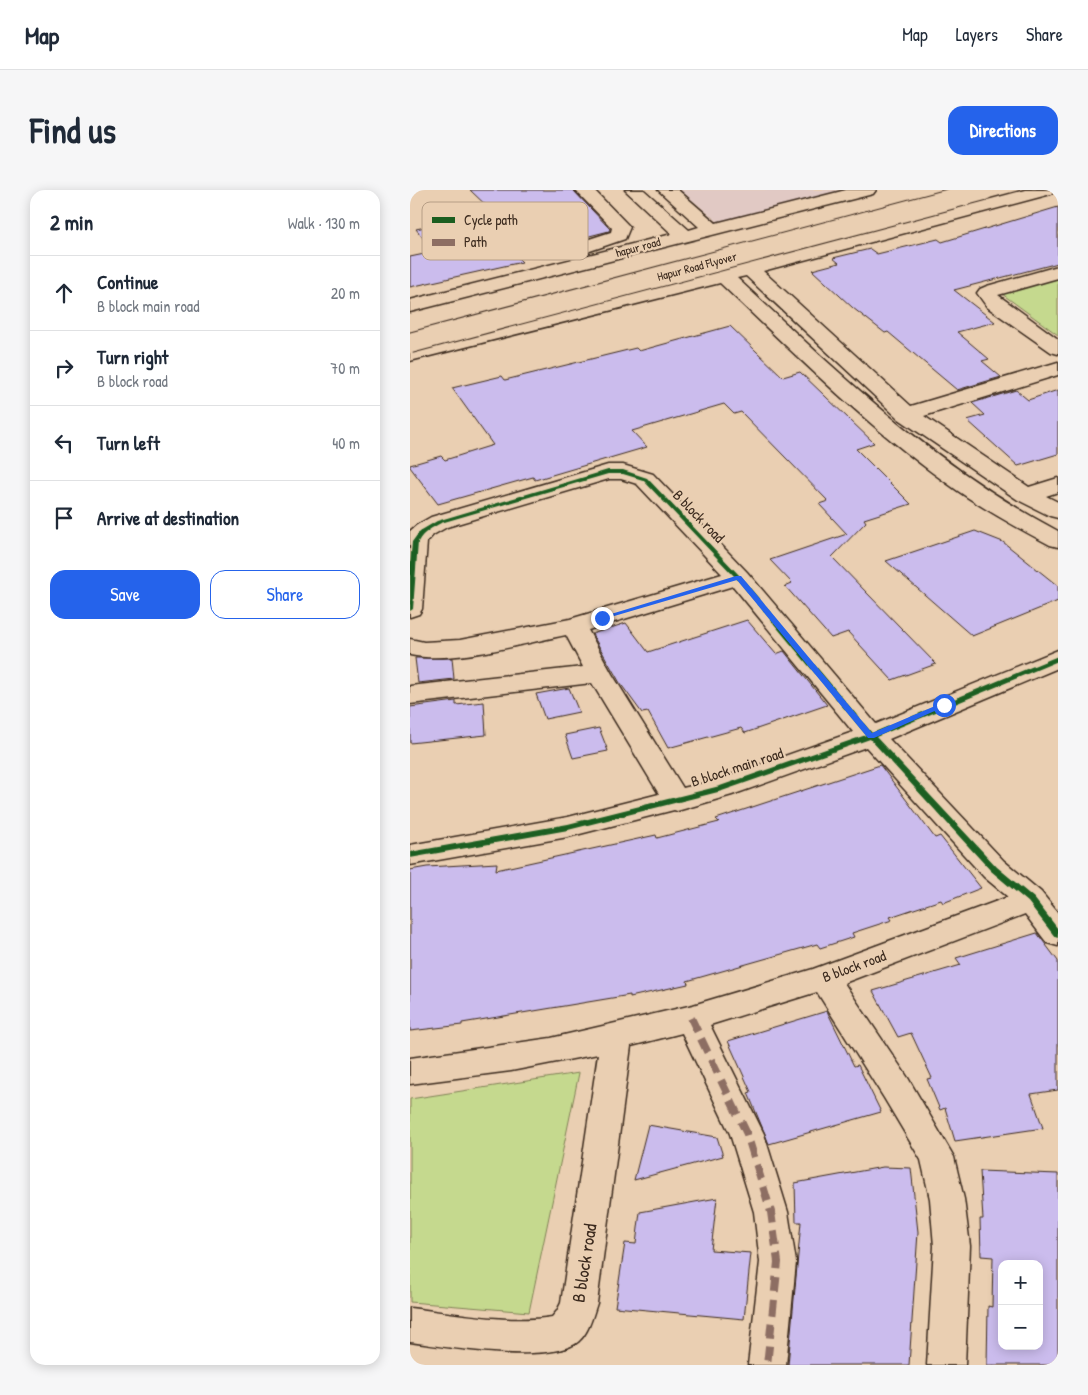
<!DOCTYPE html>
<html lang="en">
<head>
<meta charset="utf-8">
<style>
  :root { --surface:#fff; --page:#f6f6f7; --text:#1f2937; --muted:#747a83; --line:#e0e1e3; --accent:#2563eb }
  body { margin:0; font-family:"Patrick Hand",sans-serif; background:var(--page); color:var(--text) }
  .controls { position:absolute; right:15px; bottom:15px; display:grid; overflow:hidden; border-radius:10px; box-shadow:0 2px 12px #0003 }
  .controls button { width:45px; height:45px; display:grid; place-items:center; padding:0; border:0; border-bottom:1px solid var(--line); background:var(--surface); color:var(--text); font:25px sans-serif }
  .stop { position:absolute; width:15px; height:15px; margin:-11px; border:4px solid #2563eb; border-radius:50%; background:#fff }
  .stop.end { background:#2563eb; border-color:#fff; box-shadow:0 1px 5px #0008 }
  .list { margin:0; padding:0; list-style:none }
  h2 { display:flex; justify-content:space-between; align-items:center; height:65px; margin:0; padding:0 20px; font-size:21px }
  h2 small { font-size:16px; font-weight:400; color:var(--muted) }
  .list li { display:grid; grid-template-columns:32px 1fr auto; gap:15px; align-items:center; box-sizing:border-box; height:75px; padding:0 20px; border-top:1px solid var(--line) }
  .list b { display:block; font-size:19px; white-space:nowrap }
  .list p { margin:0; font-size:16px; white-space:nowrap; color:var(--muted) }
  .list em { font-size:16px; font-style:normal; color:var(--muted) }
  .actions { display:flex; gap:10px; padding:15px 20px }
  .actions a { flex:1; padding:11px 0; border:1px solid var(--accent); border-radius:15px; text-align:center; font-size:18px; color:var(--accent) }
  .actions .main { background:var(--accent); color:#fff }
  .icon { flex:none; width:28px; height:28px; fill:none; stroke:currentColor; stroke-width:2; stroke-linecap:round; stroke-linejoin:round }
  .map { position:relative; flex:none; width:648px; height:1175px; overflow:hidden; border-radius:15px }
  header { display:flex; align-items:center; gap:30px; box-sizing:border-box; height:70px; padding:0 25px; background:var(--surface); border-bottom:1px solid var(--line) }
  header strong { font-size:24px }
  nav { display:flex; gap:28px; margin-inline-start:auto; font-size:18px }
  .intro { display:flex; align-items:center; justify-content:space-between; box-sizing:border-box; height:120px; padding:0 30px }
  h1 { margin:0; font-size:35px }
  .button { padding:12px 22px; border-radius:15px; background:var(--accent); color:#fff; font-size:18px; font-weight:700 }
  main { display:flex; gap:30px; padding:0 30px }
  aside { flex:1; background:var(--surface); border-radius:15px; box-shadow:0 2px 12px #0003 }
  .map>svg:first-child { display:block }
  .built { fill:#e1c9c4 }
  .green { fill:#c5d98e; stroke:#808256 }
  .building { fill:#cbbced; stroke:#3b2a1e; fill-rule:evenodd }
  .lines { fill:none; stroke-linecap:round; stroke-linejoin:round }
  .minor-casing { stroke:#3b2a1e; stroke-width:3 }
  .minor { fill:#eacfb2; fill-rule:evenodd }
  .major-bridge-casing { stroke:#3b2a1e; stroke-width:22; stroke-linecap:butt }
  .major-bridge { stroke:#eacfb2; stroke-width:20 }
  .quiet { stroke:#8d6e63; stroke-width:8; stroke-dasharray:15 8; stroke-linecap:butt }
  .cycleway-casing { stroke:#eacfb2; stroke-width:3 }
  .cycleway { fill:#1b5e20; fill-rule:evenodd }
  .route { fill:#2563eb }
  .labels { text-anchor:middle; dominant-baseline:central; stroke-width:4.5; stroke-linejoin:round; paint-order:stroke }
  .far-street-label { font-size:12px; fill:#3b2a1e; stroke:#eacfb2 }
  .street-label { font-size:15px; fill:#3b2a1e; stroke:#eacfb2 }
  .near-street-label { font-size:18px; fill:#3b2a1e; stroke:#eacfb2 }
  .key { fill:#eacfb2; stroke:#b69e86; stroke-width:1 }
  .key-label { font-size:14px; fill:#3b2a1e }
</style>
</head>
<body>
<header>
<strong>Map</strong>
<nav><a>Map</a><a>Layers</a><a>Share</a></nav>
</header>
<div class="intro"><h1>Find us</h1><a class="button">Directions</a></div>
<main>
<aside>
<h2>2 min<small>Walk · 130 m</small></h2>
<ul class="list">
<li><svg class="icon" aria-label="ahead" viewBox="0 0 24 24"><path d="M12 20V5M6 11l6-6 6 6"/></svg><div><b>Continue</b><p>B block main road</p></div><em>20 m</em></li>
<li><svg class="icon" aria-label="right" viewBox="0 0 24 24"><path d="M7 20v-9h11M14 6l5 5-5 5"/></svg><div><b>Turn right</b><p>B block road</p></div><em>70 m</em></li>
<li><svg class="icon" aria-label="left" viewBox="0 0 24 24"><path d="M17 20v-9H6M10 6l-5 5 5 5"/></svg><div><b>Turn left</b></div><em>40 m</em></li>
<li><svg class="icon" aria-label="arrive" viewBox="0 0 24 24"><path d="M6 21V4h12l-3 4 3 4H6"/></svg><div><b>Arrive at destination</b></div></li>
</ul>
<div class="actions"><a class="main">Save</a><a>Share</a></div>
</aside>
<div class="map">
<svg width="648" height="1175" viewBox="0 0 648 1175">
  <rect width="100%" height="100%" fill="#eacfb2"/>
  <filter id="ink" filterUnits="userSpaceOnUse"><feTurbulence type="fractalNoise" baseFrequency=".02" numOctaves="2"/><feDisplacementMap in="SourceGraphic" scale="10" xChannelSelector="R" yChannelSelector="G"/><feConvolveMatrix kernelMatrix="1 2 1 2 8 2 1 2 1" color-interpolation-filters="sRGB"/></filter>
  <g filter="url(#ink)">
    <!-- built -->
    <polygon class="built" points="270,0 444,0 308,32"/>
    <!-- green -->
    <g class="green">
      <polygon points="648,84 648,145 588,101"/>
      <polygon points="169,883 119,1122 0,1112 0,909"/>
    </g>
    <!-- building -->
    <g class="building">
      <polygon points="60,0 163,0 200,39 199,41 105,65 112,72 0,97 0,67 24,62 6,39 83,22"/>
      <polygon points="648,17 648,73 544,100 585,132 547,142 579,169 572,171 591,187 547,200 478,142 475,143 443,118 402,80 429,73 423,68 460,59 467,64 528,49 532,52"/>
      <polygon points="320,136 373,187 390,182 464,253 446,259 501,314 454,329 456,332 422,367 526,474 482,490 438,442 421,448 375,396 382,393 360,370 437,344 409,314 418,311 331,222 324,224 314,214 222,241 237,257 125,290 123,287 28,314 0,277 0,275 31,266 35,270 83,255 42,198 92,186 95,190 226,158 229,161"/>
      <polygon points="606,200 618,210 648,200 648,264 608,276 557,230 575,225 562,213"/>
      <polygon points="565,341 593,352 648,396 648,411 562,446 476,371"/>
      <polygon points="337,430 366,464 374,461 417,515 335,543 331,538 258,558 238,522 232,523 210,493 182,444 216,433 238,462"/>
      <polygon points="5,468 42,468 44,489 8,493"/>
      <polygon points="159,498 169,522 135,529 126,504"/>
      <polygon points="46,511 46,515 74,512 76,545 0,553 0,517"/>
      <polygon points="189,538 198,561 163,568 155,545"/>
      <polygon points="470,575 525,648 530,646 571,698 533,713 531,710 480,727 482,730 442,743 444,747 410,758 407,754 277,791 278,794 220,807 220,805 52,833 52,835 0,841 0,680 17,677 87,673 86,680 246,645 247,648 309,632 306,629"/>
      <polygon points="627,743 648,771 648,900 621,904 633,938 545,951 535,918 530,920 517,889 522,888 501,843 488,847 463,801 551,775 546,768"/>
      <polygon points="417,821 444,876 448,875 471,922 359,954 338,903 341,902 318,851"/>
      <polygon points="238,935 307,947 313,966 224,990"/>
      <polygon points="473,977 501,978 508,1042 499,1175 378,1175 391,1032 386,1032 385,993"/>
      <path d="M570 981 648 984V1175H577L578 1116 582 1117 583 1067 571 1066 570 1029H573ZM592 1074H629V1156H592Z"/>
      <polygon points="307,1008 301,1060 341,1063 334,1129 205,1117 215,1053 226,1054 230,1022"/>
    </g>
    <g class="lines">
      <!-- minor casing -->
      <g class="minor-casing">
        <g id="minor">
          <polygon points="165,0 184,0 220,37 215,49 177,62 170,60 168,56 170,52 201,42 202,38"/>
          <polygon points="215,0 234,0 279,40 289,37 248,0 268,0 306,33 436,0 466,0 463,4 0,122 0,110 262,44"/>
          <path d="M615 0H644L641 4 353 81 501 216 648 172V185L514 226 619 297 648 288V302L636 306 648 312V328L640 326 608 310 489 229 336 86 327 88C430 184 523 275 648 341V357L640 355C608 338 577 321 548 301 461 241 386 165 310 93L0 171V159L250 97Z"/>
          <polygon points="648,76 648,88 588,105 648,149 648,164 641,162 577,117 567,103 570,99 577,96"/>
          <path d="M198 275H213L243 284 337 382 466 534 648 460V478L479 549 594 671 631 702 648 723V756L637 753 615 724 434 793 498 888 544 967 554 1009 560 1056 555 1175H517L524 1056 520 1009 511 970 474 908 407 802 300 835 354 944 378 1022 386 1072 376 1175H338L350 1072 344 1022 320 944 272 843 221 856 187 1113C183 1125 179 1142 169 1151 141 1175 37 1157 0 1152V1118C42 1123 101 1134 142 1127L147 1121 151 1113 188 864 101 881 0 894V868L141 848 283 815 403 779 598 707 574 687 456 557 322 605 267 621 264 620 158 647 0 675V655L158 627 249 604 182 493 0 514V496L173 477 156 445C111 454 43 474 0 465V449L14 452 50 450 160 429 312 384 227 294 211 289H199L37 337 23 345 17 352 12 419 9 424 0 427V341L7 335 21 327ZM323 396 443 542 306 590 273 598 202 484 178 440Z"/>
        </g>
      </g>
      <!-- minor -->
      <use href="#minor" class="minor"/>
      <!-- major-bridge casing -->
      <g class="major-bridge-casing">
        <polyline id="major-bridge" points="0,153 574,0"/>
      </g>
      <!-- major-bridge -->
      <use href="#major-bridge" class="major-bridge"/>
      <!-- quiet -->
      <polyline class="quiet" points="281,828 337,944 361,1022 368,1072 357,1175"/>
      <!-- cycleway casing -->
      <g class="cycleway-casing">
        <path id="cycleway" d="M198 280H213L237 288 330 386 462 543 648 466V471L466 547 587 677 624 708 648 739V748L645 747 618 712 581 681 460 549 312 601 158 640 0 668V662L158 634 310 596 456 545 326 388 233 290 213 284H198L31 333C22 338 13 342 8 352L3 419 0 421V375L2 352 10 341 27 331Z"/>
      </g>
      <!-- cycleway -->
      <use href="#cycleway" class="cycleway"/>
    </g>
  </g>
  <!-- route -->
  <polygon class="route" points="326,386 331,386 462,543 532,513 538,515 464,548 458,548 327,390 194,429 188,428"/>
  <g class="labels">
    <!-- far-street labels -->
    <g class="far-street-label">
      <text transform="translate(228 57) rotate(-15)">hapur road</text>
      <text transform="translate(287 76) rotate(-15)">Hapur Road Flyover</text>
    </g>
    <!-- street labels -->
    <g class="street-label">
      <text transform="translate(289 326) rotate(46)">B block road</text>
      <text transform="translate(327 577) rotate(-18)">B block main road</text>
      <text transform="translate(444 776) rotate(-20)">B block road</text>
    </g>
    <!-- near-street labels -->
    <g class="near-street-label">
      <text transform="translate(174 1073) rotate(-81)">B block road</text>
    </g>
  </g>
  <!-- legend -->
  <rect x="12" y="12" width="166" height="58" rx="8" class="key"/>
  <rect x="22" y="27" width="23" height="6" fill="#1b5e20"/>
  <rect x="22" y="49" width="23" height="7" fill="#8d6e63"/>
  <g class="key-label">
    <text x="54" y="35">Cycle path</text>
    <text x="54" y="57">Path</text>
  </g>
</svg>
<div class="controls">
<button>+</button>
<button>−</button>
</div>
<div class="stop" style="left:534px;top:515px"></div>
<div class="stop end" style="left:192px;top:428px"></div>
</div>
</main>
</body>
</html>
